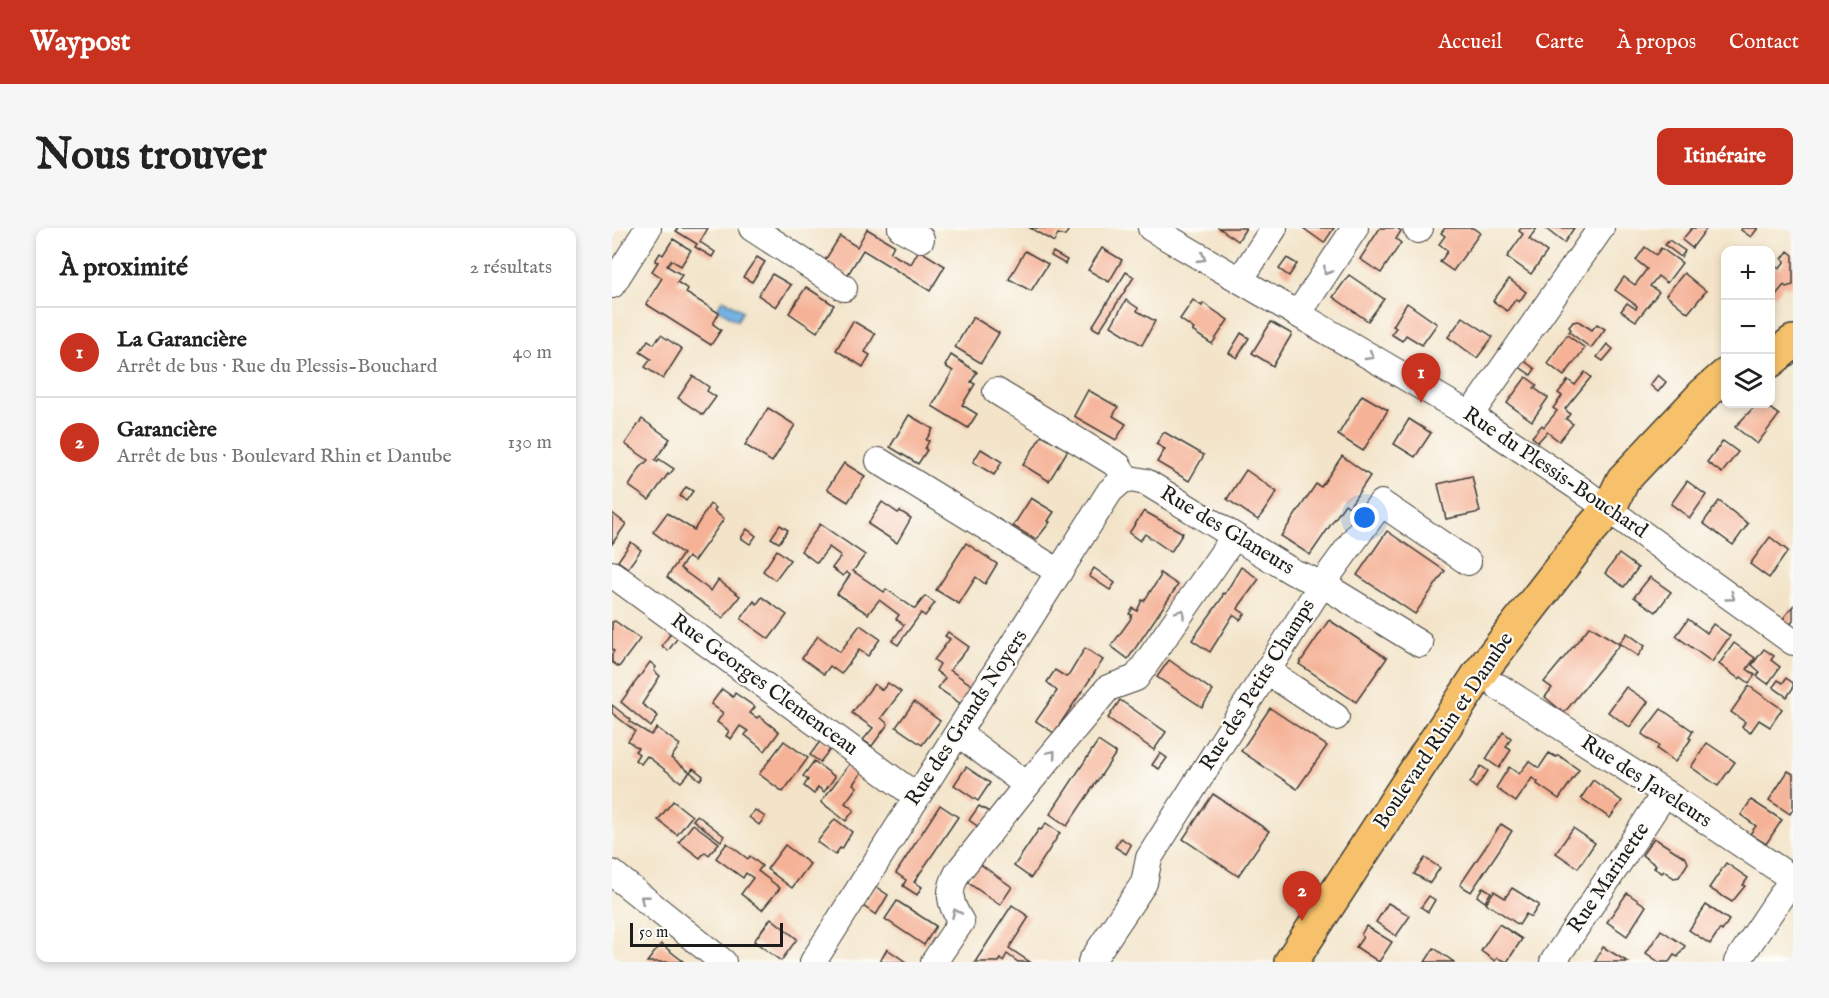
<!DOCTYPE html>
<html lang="fr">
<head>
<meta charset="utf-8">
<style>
  :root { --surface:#fff; --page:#f6f6f6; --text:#222; --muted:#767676; --line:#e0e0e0; --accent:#c8321e }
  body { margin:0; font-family:"IM FELL English",serif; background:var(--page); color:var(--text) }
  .controls { position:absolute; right:18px; top:18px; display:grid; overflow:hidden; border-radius:12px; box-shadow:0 3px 9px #0003 }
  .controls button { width:54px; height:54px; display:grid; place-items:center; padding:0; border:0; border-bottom:2px solid var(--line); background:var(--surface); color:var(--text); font:30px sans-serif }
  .scale { position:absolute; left:18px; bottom:15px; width:153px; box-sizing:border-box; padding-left:6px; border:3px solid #1c1c1c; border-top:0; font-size:16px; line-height:21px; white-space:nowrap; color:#1c1c1c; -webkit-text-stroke:4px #fdfcf7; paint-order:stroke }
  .you { position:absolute; left:753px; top:290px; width:21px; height:21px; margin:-15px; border:4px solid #fff; border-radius:50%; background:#1a73e8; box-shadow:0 0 0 9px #1a73e833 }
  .badge { display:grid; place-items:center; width:39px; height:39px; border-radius:50%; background:var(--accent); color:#fff; font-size:20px; font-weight:700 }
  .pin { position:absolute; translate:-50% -50px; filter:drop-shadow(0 2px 3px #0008) }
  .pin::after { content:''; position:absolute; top:32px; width:21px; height:18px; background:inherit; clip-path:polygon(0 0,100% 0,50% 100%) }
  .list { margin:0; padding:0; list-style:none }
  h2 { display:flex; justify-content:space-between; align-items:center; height:78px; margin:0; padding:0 24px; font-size:26px }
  h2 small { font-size:20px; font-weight:400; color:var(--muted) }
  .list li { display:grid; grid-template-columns:39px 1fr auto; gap:18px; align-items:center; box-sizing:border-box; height:90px; padding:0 24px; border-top:2px solid var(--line) }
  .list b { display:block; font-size:22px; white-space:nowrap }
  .list p { margin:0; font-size:20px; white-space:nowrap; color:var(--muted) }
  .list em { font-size:20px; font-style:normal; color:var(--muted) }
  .icon { flex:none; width:33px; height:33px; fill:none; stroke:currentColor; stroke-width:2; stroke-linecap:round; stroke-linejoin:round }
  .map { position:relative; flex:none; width:1181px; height:734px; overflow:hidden; border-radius:12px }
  header { display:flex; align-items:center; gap:36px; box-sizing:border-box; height:84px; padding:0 30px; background:var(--accent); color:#fff }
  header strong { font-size:28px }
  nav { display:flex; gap:33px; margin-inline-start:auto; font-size:21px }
  .intro { display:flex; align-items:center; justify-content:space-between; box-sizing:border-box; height:144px; padding:0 36px }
  h1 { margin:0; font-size:42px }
  .button { padding:15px 27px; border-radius:12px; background:var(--accent); color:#fff; font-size:21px; font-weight:700 }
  main { display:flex; gap:36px; padding:0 36px }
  aside { flex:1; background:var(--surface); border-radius:12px; box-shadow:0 3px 9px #0003 }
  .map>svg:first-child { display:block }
  .water { fill:#6eaee1; stroke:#45657e; stroke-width:1.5 }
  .building { fill:#f5b297 }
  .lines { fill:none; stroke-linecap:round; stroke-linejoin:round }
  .minor-casing { stroke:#3c3a36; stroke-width:28 }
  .major-casing { stroke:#3c3a36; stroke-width:36 }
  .minor { stroke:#fff; stroke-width:26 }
  .major { stroke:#f6c16b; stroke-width:33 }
  .oneway { stroke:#999 }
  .labels { text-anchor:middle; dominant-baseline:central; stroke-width:4.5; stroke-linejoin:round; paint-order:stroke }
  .street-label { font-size:21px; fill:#1c1c1c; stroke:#fdfcf7 }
</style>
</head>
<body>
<header>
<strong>Waypost</strong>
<nav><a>Accueil</a><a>Carte</a><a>À propos</a><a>Contact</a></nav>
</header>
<div class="intro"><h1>Nous trouver</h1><a class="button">Itinéraire</a></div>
<main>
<aside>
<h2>À proximité<small>2 résultats</small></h2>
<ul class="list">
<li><span class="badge">1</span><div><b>La Garancière</b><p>Arrêt de bus · Rue du Plessis-Bouchard</p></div><em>40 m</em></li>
<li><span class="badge">2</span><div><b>Garancière</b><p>Arrêt de bus · Boulevard Rhin et Danube</p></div><em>130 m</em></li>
</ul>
</aside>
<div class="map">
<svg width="1181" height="734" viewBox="0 0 1181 734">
  <rect width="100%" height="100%" fill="#fdfcf7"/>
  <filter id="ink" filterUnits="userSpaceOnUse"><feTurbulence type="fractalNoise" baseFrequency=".0167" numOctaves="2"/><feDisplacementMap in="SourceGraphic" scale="12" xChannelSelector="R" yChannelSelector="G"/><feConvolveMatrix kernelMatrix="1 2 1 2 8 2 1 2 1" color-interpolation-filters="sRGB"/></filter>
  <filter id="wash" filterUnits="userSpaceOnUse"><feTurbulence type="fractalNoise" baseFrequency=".008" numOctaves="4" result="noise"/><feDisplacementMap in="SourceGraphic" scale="24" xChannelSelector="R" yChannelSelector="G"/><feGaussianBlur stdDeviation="1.35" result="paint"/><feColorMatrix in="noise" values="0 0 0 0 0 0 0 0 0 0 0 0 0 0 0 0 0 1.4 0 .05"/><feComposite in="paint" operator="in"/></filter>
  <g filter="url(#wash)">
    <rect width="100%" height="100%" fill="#f3e4c9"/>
    <!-- water -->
    <polygon class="water" points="111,71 131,83 125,93 105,80"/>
    <g id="blocks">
      <!-- building -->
      <g class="building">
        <polygon points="66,0 96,0 88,14 103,24 100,29 83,19 85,16 64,3"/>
        <polygon points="418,0 455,0 456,3 453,8 446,6 442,14"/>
        <polygon points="607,0 634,0 626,13"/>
        <polygon points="691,0 722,0 712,15"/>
        <polygon points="768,0 785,0 789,3 784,11 789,15 769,45 748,31"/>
        <polygon points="833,0 861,0 868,5 841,43 828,34 836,23 827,16 833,8 829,5"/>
        <polygon points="909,0 925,0 917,11 935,24 919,46 895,29 911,6 907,3"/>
        <polygon points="935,0 962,0 952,15 934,1"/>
        <polygon points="1080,0 1095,0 1080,20 1070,12"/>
        <polygon points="1130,0 1146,0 1139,9 1129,2"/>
        <polygon points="255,1 282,17 278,25 287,30 299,36 307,22 333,38 318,63 251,22 235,48 212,34 228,8 245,19"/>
        <polygon points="61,11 79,22 69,38 59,32 55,38 70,47 65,54 76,61 74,65 107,85 101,96 109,102 99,117 34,76 50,50 40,43 46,34 43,33 48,25 51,27"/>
        <polygon points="1057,12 1073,23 1069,29 1053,17"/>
        <polygon points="1033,19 1044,27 1049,20 1070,35 1055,55 1046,48 1038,58 1047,64 1024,93 1009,83 1015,75 1024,81 1025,78 1003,62 1012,49 1023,57 1035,41 1024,32"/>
        <polygon points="490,20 510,32 497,54 476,42"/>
        <polygon points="413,23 436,36 419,63 397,51"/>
        <polygon points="1176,23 1181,27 1181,57 1174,59 1172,57 1163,68 1162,66 1158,70 1158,44 1163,38 1167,41 1173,33 1170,31"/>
        <polygon points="441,24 455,32 453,36 439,28"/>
        <polygon points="145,29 153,34 140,54 131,49"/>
        <polygon points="675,30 685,36 677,48 667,41"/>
        <polygon points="514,44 522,49 487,103 480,99"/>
        <polygon points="1072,45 1094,63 1076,85 1054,67"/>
        <polygon points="160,46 179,57 164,79 146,67"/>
        <polygon points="737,47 772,71 756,93 721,69"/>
        <polygon points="897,51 914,64 907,74 904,71 895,83 881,73"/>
        <polygon points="194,59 222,77 205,104 177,85"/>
        <polygon points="514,72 526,80 525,83 543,93 530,117 499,98"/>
        <polygon points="581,72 590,78 591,75 616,92 600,116 580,103 582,101 568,91"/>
        <polygon points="795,75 825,96 810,117 794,107 790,113 779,106 784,100 781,98"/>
        <polygon points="361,89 387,105 369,135 343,119"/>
        <polygon points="851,89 881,109 865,130 836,109"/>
        <polygon points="241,93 263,106 253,124 258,127 251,139 224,122"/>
        <polygon points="966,93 980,102 985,96 993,101 979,120 957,104 959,102 957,99 961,94"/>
        <polygon points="659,94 680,106 661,138 640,125"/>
        <polygon points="629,105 637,110 625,130 617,125"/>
        <polygon points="49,107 70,121 51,151 33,139 39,131 28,124 36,112 42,116"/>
        <polygon points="955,107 973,120 952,148 935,135"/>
        <polygon points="995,116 1001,121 991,133 985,129"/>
        <polygon points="339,127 365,144 359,154 363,156 350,177 365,186 356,200 320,178 341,143 333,138"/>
        <polygon points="911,132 923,141 919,147 906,138"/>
        <polygon points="973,144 979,149 953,181 958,186 954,191 961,196 947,213 935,204 926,214 920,209 930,197 932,199 945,183 941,180 950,168 946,165 956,152 963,157"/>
        <polygon points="1046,147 1054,154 1046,164 1038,157"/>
        <polygon points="81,148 97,159 95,163 104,169 91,187 66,170"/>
        <polygon points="914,149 925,157 922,160 936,170 920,193 895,175"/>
        <polygon points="476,162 506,179 501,188 514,196 504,212 462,188"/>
        <polygon points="750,167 776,182 751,223 726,207"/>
        <polygon points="1145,176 1152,176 1167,187 1145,216 1123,199"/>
        <polygon points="156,180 183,197 160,234 133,217"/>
        <polygon points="297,187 321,201 314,212 317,213 313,221 315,222 306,236 278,219"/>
        <polygon points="30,191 58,211 43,232 45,234 47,231 62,241 57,247 56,246 37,272 17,258 28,240 36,232 13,216"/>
        <polygon points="797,191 819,205 803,229 782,216"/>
        <polygon points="552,204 592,227 577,253 545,234 553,221 544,216"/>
        <polygon points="430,207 456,222 437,253 411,237"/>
        <polygon points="1111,213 1126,224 1110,245 1095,234"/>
        <polygon points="369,221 390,234 382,247 361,234"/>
        <polygon points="730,228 758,248 737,279 733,276 698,327 669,308 704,256 709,259"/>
        <polygon points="232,235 253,248 236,274 215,261"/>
        <polygon points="634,242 665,264 646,292 615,271"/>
        <polygon points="860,248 868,284 834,291 826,256"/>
        <polygon points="1075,253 1094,267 1078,290 1059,276"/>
        <polygon points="74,259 81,263 74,273 68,268"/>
        <polygon points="419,270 442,284 436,293 438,294 424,312 401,298"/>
        <polygon points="1107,273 1136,296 1121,317 1091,295"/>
        <polygon points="270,274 286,285 288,283 299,290 285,315 256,296"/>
        <polygon points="98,276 104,280 102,283 112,291 82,333 76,329 68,340 99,363 106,352 128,368 111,390 55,349 71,326 41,304 55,285 82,302"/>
        <polygon points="532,283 571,305 559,324 533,306 528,313 517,305"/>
        <polygon points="0,285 14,296 0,316"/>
        <polygon points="208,296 253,327 241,343 272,364 274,361 303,381 313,368 323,375 313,388 309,385 286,417 280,413 292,397 284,391 287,387 267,372 256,386 225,366 238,347 234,344 231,348 220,340 229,328 217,319 205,335 189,323"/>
        <polygon points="168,297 176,302 167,315 159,310"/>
        <polygon points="135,301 144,308 138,316 129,310"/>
        <polygon points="775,303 833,343 803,386 745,347"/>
        <polygon points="1158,309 1176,323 1157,350 1138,336"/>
        <polygon points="19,314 29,322 16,340 6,333"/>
        <polygon points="354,315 385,336 373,356 364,349 347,376 324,362"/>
        <polygon points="165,322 178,332 163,352 151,343"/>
        <polygon points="1007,326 1026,340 1012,359 993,345"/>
        <polygon points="629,339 647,351 628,377 626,381 633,386 628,392 621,387 598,424 580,412 610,370 611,365 613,366"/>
        <polygon points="482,340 503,355 498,362 477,348"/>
        <polygon points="548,345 566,357 516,431 499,418 518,392 520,387 517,386 521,380 525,383 530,372 532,373 548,349"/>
        <polygon points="1038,349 1059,364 1044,384 1022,369"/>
        <polygon points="150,369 175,387 157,411 129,391 142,373 145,376"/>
        <polygon points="1181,378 1181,393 1178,397 1170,392"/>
        <polygon points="1076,391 1095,405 1101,396 1118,408 1100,434 1064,408"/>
        <polygon points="717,392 775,430 744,474 687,436"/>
        <polygon points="3,393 28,411 7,439 0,434 0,426 2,423 0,421 0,394"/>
        <polygon points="248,397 268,411 256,428 247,422 229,446 218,438 212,446 190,430 206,408 228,424"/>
        <polygon points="978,398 1007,416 1015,405 1033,418 1026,428 1008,416 952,485 933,469 940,460 932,454"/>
        <polygon points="60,403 67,408 56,423 50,418"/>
        <polygon points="336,404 357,419 338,442 361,458 349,476 326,460 333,450 324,443 328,436 322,432 338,411 333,408"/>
        <polygon points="1122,415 1143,430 1135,441 1143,447 1137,455 1129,449 1127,451 1107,436"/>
        <polygon points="473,420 491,432 442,505 424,493 445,463 435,454 443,442 454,449 457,447"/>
        <polygon points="1152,421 1162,428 1159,432 1168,439 1156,456 1145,448 1148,444 1140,437"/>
        <polygon points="557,432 601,463 590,479 545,449"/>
        <polygon points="38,434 44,439 42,443 48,448 30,476 46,488 39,499 9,474"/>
        <polygon points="1174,450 1181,455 1181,460 1175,469 1161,459 1166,452 1171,455"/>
        <polygon points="276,455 289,464 269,490 276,496 260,518 251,512 261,500 240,485 262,456 270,462"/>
        <polygon points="1137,458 1170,481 1158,499 1147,492 1138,505 1130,499 1133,494 1119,484"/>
        <polygon points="1014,459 1036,474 1018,499 996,484"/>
        <polygon points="110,461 121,469 123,465 143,479 138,485 145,490 147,488 167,504 153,523 133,507 136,503 128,498 119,511 114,508 117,503 105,494 111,485 99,476"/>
        <polygon points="508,472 554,504 542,522 496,490"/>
        <polygon points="302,474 328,493 310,517 284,499"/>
        <polygon points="0,477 19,492 18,494 39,507 45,500 68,517 59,530 78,544 81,540 91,548 88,552 78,544 69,554 35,528 29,536 23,532 27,526 23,523 26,520 16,513 23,503 0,485"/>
        <polygon points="658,480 715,518 685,561 629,523"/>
        <polygon points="1049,481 1081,503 1077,510 1079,511 1063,534 1045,521 1047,518 1030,506"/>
        <polygon points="891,504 899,510 894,519 899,522 887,540 874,531"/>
        <polygon points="209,512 220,519 208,534 198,527"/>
        <polygon points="172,513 196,530 171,564 147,546"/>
        <polygon points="486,513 504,525 455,598 438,586"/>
        <polygon points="1095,515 1123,534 1106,558 1079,539"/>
        <polygon points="548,525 555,530 547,541 540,537"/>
        <polygon points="937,525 944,529 946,527 967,542 947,571 925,556 926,554 920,550 904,574 884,560 897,539 907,546 917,533 927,540"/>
        <polygon points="202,533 223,549 212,564 206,559 202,566 192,558 196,552 191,548"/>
        <polygon points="239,534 251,542 241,556 245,559 233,575 242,582 234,593 209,574"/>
        <polygon points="869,538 876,543 864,560 858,555"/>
        <polygon points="354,539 378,555 366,573 342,557"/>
        <polygon points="1176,543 1181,546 1181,581 1178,586 1157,572"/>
        <polygon points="981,552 1010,573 998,590 969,570"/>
        <polygon points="601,566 657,603 626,648 571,611"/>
        <polygon points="1139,572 1170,592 1154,616 1138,606 1144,598 1129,587"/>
        <polygon points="61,573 80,588 65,607 46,592"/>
        <polygon points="328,577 346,589 302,654 310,659 305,667 291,658 294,652 284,645"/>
        <polygon points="367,578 379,585 368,600 357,592"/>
        <polygon points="143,582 153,589 147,597 137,589"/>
        <polygon points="85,587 112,608 109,613 81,592"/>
        <polygon points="223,591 240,604 230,621 228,620 223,627 205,614"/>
        <polygon points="434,595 448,605 419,650 402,638 427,601 429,602"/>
        <polygon points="81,596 107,615 97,627 93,624 88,630 67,614"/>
        <polygon points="889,596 900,603 859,664 848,657"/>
        <polygon points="961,600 983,615 966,640 944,625"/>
        <polygon points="509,610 519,617 514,626 503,619"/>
        <polygon points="1042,610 1074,630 1076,635 1067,649 1062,650 1052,643 1050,645 1042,640 1044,637 1041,635 1030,627"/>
        <polygon points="115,615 136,631 138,628 150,638 146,643 168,660 150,682 129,666 141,650 134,645 131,650 104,630"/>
        <polygon points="173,617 198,636 180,660 155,641"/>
        <polygon points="813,630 828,640 818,655 802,646"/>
        <polygon points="1114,635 1136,650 1131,657 1133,658 1120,674 1097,660"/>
        <polygon points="368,636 400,659 388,677 355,654"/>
        <polygon points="264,659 276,667 264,687 251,678"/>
        <polygon points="871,659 879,664 873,674 865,668"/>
        <polygon points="900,660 927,677 919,689 914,686 907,697 874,675 882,663 893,670"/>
        <polygon points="1015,665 1034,678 1015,708 995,694"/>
        <polygon points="817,668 823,672 816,684 809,679"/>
        <polygon points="285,673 324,698 312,717 273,691"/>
        <polygon points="776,675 798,688 784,708 764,694"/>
        <polygon points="400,677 417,689 397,720 418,734 406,734 395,726 391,733 389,731 387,734 363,734"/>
        <polygon points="1094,677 1117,692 1110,703 1108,701 1098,716 1077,702"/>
        <polygon points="159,690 185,711 169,733 142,713"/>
        <polygon points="887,696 910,711 895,734 885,730 883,733 869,723"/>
        <polygon points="754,698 780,714 767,734 744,719 751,709 749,707"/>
        <polygon points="1049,702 1073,718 1066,729 1062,727 1057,734 1047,734 1034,725"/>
        <polygon points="49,716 72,734 35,734"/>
        <polygon points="991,719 1016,734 983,734"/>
        <polygon points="822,720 842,734 813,734"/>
        <polygon points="275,721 294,734 268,734"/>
      </g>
    </g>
  </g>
  <g filter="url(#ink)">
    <use href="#blocks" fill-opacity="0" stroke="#3c3a36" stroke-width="1.5"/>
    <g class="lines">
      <!-- minor casing -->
      <g class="minor-casing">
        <g id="minor">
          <polyline points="140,0 232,60"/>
          <polyline points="289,0 309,11"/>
          <polyline points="539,0 858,187 964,258 1181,414"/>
          <polyline points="804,0 806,2 808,0"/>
          <polyline points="628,52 662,0"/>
          <polyline points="0,57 36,0"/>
          <polyline points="686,86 743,0"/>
          <polyline points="384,163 507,238 513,250"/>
          <polyline points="858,187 989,0"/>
          <polyline points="267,233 447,344"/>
          <polyline points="513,250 534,254 681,344 710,356 808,416"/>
          <polyline points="0,346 304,568"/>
          <polyline points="655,443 724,489"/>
          <polyline points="887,459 1053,565 1181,651"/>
          <polyline points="346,505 415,557"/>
          <polyline points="0,645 111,734"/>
          <polyline points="201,734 498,263 513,250"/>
          <path d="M322 734 349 694C337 674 335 664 346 644L415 557 496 460 524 450 622 309"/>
          <polyline points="479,734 532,655 537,630 710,356 769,275 856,334"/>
          <polyline points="941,734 1053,565"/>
          <polyline points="1125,734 1181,650"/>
        </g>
      </g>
      <!-- major casing -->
      <g class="major-casing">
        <g id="major">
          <polyline points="1158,133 1181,114"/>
          <polyline points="679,734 867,446 979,301 997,281 1011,252 1092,166 1114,147"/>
        </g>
      </g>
      <!-- minor -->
      <use href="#minor" class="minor"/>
      <!-- major -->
      <use href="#major" class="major"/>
    </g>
    <!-- one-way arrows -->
    <defs><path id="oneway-chevron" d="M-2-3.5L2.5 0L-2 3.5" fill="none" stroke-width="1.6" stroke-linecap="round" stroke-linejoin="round" transform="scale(1.5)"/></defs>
    <g class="oneway">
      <use href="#oneway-chevron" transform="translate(590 30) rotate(30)"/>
      <use href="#oneway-chevron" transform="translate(715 43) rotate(124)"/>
      <use href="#oneway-chevron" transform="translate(758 128) rotate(30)"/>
      <use href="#oneway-chevron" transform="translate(1119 369) rotate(36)"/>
      <use href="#oneway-chevron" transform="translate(569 385) rotate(-55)"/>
      <use href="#oneway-chevron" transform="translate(440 526) rotate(-50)"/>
      <use href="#oneway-chevron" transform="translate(32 671) rotate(-141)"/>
      <use href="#oneway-chevron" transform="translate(344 685) rotate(-114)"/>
    </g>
  </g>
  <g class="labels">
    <!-- street labels -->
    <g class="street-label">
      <text transform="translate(943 245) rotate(34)">Rue du Plessis-Bouchard</text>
      <text transform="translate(615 303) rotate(31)">Rue des Glaneurs</text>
      <text transform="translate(152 457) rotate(36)">Rue Georges Clemenceau</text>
      <text transform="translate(646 457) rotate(-58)">Rue des Petits Champs</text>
      <text transform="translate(355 490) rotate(-57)">Rue des Grands Noyers</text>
      <text transform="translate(832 503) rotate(-56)">Boulevard Rhin et Danube</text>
      <text transform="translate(1034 554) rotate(33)">Rue des Javeleurs</text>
      <text transform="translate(997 650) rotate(-56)">Rue Marinette</text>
    </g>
  </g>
</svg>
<div class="controls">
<button>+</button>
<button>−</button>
<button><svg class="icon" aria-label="layers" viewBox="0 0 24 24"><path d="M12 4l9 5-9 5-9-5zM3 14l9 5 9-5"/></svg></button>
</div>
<div class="scale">50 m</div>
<div class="you"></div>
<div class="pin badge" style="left:809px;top:175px">1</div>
<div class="pin badge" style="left:690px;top:693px">2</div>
</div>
</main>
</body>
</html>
